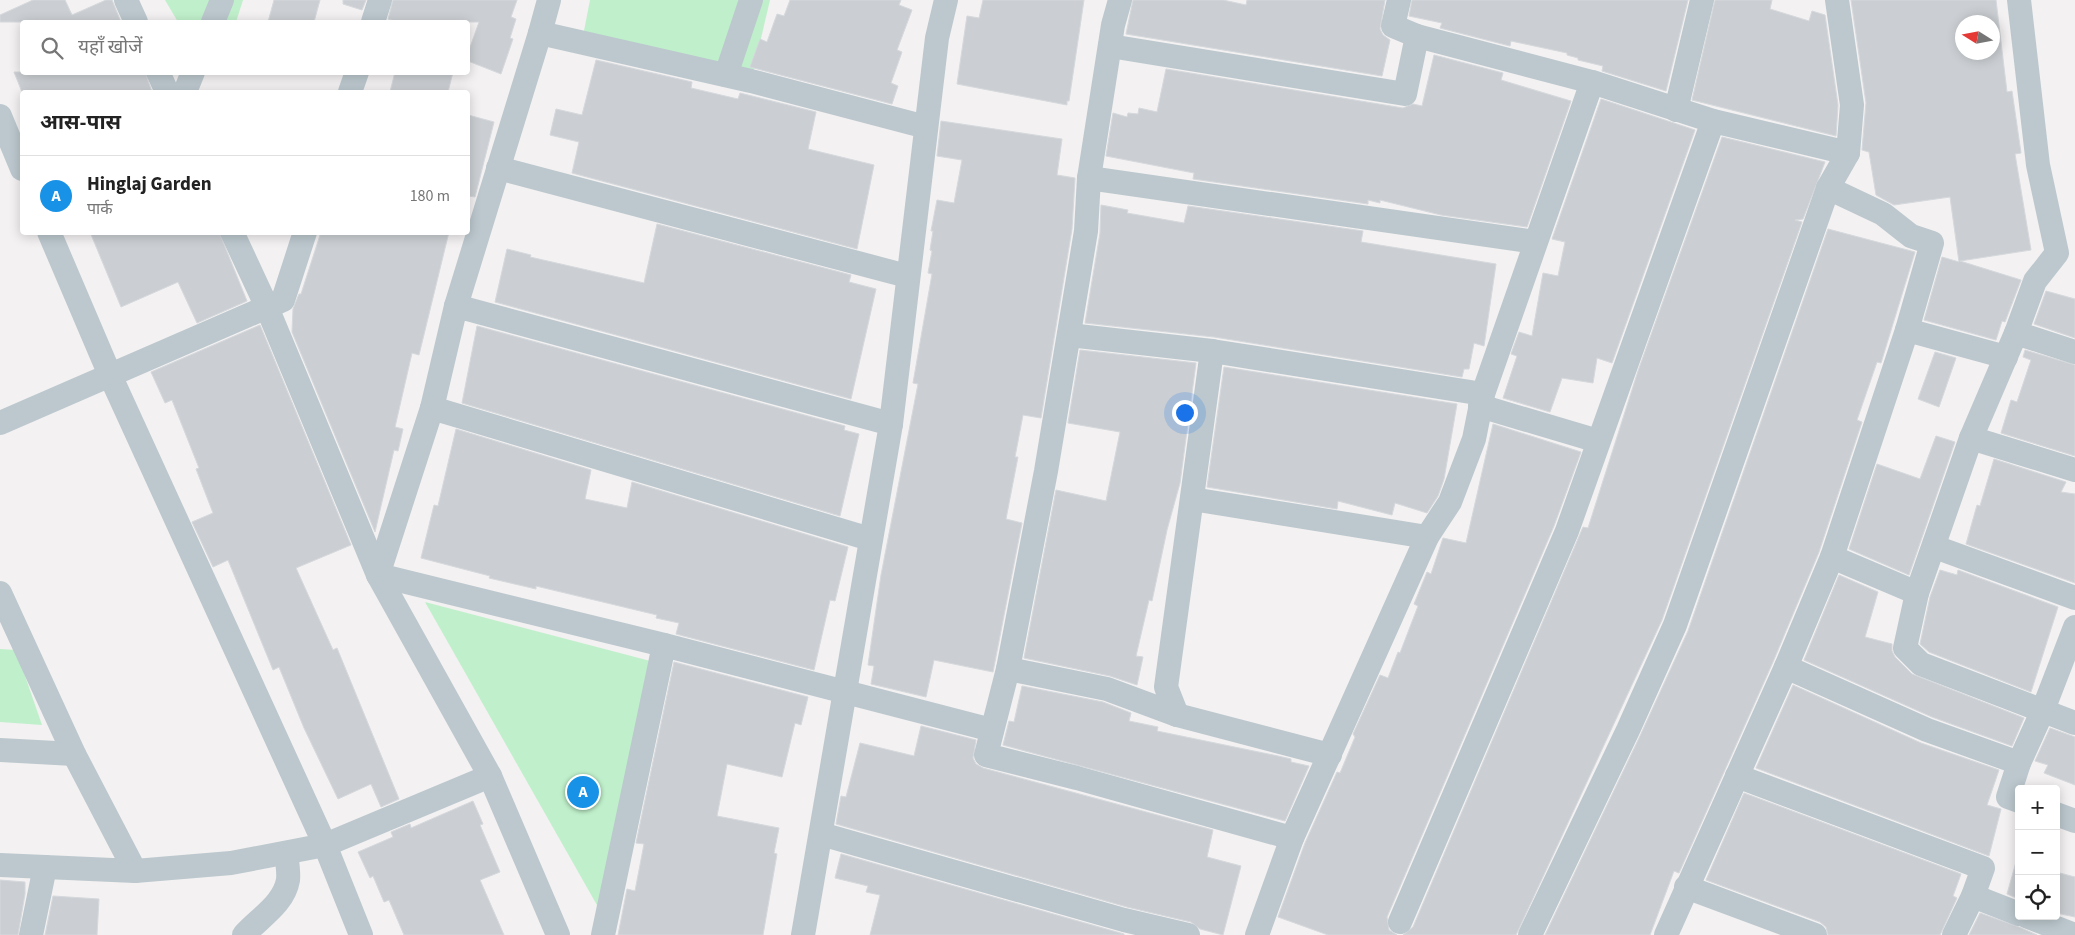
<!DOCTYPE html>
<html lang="hi">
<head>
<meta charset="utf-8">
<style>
  :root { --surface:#fff; --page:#f2f2f2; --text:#222; --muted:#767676; --line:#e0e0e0; --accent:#1892e6 }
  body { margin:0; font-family:"Source Sans 3","Noto Sans Devanagari",sans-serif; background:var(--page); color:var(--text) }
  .controls { position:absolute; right:15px; bottom:15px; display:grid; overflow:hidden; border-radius:5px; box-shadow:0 2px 12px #0003 }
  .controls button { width:45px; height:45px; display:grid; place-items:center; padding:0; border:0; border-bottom:1px solid var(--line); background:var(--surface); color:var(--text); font:25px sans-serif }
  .compass { position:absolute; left:1955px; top:15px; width:45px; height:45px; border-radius:50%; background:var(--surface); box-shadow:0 2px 12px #0003; rotate:281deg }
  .you { position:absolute; left:1184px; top:412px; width:18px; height:18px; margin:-12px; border:4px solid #fff; border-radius:50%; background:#1a73e8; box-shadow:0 0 0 8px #1a73e833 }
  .badge { display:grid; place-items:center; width:32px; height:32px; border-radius:50%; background:var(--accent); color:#fff; font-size:16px; font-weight:700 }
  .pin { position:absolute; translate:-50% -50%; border:2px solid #fff; box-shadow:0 1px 5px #0006 }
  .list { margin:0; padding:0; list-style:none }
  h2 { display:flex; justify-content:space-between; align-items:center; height:65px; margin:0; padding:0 20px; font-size:21px }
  h2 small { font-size:16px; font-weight:400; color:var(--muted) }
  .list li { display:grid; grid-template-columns:32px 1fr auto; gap:15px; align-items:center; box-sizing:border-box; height:80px; padding:0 20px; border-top:1px solid var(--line) }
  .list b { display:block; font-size:19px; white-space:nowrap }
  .list p { margin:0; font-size:16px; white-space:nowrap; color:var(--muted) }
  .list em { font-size:16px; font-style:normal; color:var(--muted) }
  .icon { flex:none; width:28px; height:28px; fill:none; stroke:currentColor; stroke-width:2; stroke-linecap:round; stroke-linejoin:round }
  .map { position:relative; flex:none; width:2075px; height:935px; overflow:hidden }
  .search { position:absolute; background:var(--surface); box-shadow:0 2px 12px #0003; left:20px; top:20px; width:450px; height:55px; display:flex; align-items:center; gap:12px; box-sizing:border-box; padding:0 18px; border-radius:5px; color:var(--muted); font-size:19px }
  .panel { position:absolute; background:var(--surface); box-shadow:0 2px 12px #0003; left:20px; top:90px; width:450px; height:145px; border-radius:5px }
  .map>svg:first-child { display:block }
  .green { fill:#c0f0cb }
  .building { fill:#cbcfd3; stroke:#d5d8dc; fill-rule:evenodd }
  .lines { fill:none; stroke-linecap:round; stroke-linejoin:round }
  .minor { stroke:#bcc8ce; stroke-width:24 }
</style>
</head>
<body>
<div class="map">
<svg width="2075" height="935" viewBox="0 0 2075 935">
  <rect width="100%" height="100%" fill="#f3f1f1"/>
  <!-- green -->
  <g class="green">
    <polygon points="165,0 243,0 236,22 178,22"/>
    <polygon points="590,0 770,0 751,81 582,41"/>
    <polygon points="425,602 658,663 606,921"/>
    <polygon points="0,649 16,650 42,725 0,722"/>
  </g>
  <!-- building -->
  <g class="building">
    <polygon points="33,0 65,0 72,15 106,0 112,0 121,22 0,22 0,15"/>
    <polygon points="274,0 320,0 314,22 268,22"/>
    <polygon points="343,0 366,0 362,10 343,4"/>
    <polygon points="393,0 517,0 511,17 516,19 510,38 513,39 501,74 468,61 468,53 479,22 398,22 388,19"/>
    <polygon points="790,0 901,0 899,5 912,10 897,50 902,52 891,83 898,86 892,104 750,67 760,39 767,42 777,14 784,16"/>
    <polygon points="983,0 1084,0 1069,101 1067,101 1067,105 957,84 967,16 979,18"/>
    <polygon points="1133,0 1223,0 1246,5 1247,0 1385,0 1380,29 1383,35 1390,40 1382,76 1126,34"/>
    <polygon points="1412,0 1688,0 1666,91 1602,71 1603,66 1578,60 1578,58 1567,55 1567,53 1511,41 1510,46 1440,28 1442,23 1409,16"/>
    <polygon points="1715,0 1772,0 1770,9 1809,21 1812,11 1825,15 1838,105 1836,136 1692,100"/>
    <path d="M1851 0H1996L2007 92 2012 91 2021 153 2015 154 2031 250 1960 261 2021 280 2005 322 2002 321 1996 340 1924 320 1942 257 1959 262 1950 197 1894 205 1876 195 1869 152 1862 150 1866 103ZM1962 22H1992V52H1962Z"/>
    <polygon points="1434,55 1503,73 1501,80 1571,101 1527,227 1441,215 1380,200 1380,203 1368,200 1368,204 1193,179 1194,173 1106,156 1113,113 1127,117 1128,113 1138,114 1139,108 1157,112 1166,69 1403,108 1413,104 1422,106"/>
    <polygon points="596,60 692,82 691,88 738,99 740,93 816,112 808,149 874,165 857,249 572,173 579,142 550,135 556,109 582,115"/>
    <polygon points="14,72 145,72 152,92 22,92"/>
    <polygon points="395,72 453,72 448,92 390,92"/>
    <polygon points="1601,99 1695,130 1612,363 1597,358 1593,383 1562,378 1550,412 1503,398 1517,356 1511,354 1519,332 1532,336 1543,273 1558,276 1565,242 1552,239"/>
    <polygon points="468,115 494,122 475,197 468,196"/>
    <polygon points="941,121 1062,139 1057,175 1075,178 1072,229 1041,418 1023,415 1015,457 1018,457 1006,519 1022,523 993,672 934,660 926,697 871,684 874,666 868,665 881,575 918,384 913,383 932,274 928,273 932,251 930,250 933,231 931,231 937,200 954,203 962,160 937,156"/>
    <polygon points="1722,137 1825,162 1803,219 1795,220 1802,222 1662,620 1516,935 1403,935 1413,927 1583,527 1588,528 1638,371"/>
    <polygon points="1101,205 1128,210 1127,213 1184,223 1188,206 1363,231 1361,242 1496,264 1484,346 1474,343 1469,369 1464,369 1462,377 1214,337 1085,323 1100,233"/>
    <polygon points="657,224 851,275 849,282 876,289 851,399 495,302 507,249 531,255 530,257 644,283"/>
    <polygon points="1828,229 1915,252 1881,363 1877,362 1857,420 1862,422 1819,552 1773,662 1679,873 1674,871 1650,935 1545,935 1640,736 1688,631"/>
    <polygon points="90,232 219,232 247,301 197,323 178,282 121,307"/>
    <polygon points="321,232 449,232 419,355 412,353 395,427 403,429 398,451 394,450 375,532 292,332 293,309 299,294 301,294"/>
    <polygon points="2046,291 2075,299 2075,338 2034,324"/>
    <polygon points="260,325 351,545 296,568 333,650 337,648 399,799 381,807 371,784 338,799 304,728 279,667 273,670 228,560 213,567 192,522 213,513 196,469 199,468 172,400 165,403 151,372"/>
    <polygon points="477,326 845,426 844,430 859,434 840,516 462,403"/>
    <polygon points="1080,350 1196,363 1180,483 1167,530 1152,601 1149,600 1136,656 1143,657 1137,685 1110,676 1024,658 1056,490 1106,501 1120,432 1068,423"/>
    <polygon points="2025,350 2075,365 2075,456 2001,433 2011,400 2017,402 2031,360 2023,357"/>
    <polygon points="1935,352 1956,358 1939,407 1918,399"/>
    <polygon points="1224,367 1457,404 1444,479 1438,496 1427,513 1395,503 1392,515 1338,501 1337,509 1207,487"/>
    <polygon points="1493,424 1581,452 1554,526 1387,917 1389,930 1397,935 1328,935 1278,917 1305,843 1337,772 1340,773 1355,737 1353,734 1380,675 1388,678 1398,652 1400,653 1418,606 1414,604 1427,572 1431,574 1443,538 1466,543"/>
    <polygon points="456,429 591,470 585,499 627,508 632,482 848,547 835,601 830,600 814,670 676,634 679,623 656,618 657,615 536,586 536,589 489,578 490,576 421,558 434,505 438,506"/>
    <polygon points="1936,436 1955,442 1909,575 1849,549 1877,464 1920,479"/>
    <polygon points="1994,459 2066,482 2061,492 2075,494 2075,583 1966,544 1977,505 1980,506"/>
    <polygon points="1940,570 1957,575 1958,570 2058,607 2031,692 1929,652 1920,644 1930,597"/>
    <polygon points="1839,575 1878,592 1865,637 1892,644 1892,651 1895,657 1912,674 2024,718 2012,746 1932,717 1804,660"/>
    <polygon points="674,662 808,697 801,725 795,723 782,777 727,764 717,816 779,828 774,853 777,854 763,935 618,935 627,889 635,891 644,844 636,843"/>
    <polygon points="1793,685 1921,743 1999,770 1987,805 2001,809 1989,856 1756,768"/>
    <polygon points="1022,686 1103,702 1131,713 1129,721 1158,727 1157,731 1278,756 1291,759 1291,762 1309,766 1285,821 1003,745 1009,721 1014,722"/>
    <polygon points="921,726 976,740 973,758 976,764 983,768 1213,830 1207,857 1241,866 1223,935 1200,929 1191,922 1127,907 836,824 841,796 846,797 860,743 914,756"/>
    <polygon points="2050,728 2075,737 2075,785 2044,773 2048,765 2035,761"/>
    <polygon points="1744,793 1961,874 1953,896 1957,898 1940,935 1828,935 1826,927 1820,922 1706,880"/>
    <polygon points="473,801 483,824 480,825 500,872 480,880 504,935 404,935 389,900 384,902 373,876 370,878 358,852 393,837 391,832 410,824 411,828"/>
    <polygon points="841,854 1124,934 1124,935 870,935 880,895 866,892 868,886 835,878"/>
    <polygon points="2016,862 2019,863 2019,899 2007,894"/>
    <polygon points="2056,872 2075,877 2075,917 2056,913"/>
    <polygon points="0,880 25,882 25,894 18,935 0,935"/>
    <polygon points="53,896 99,899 97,935 45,935"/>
    <polygon points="1980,913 2019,927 2037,935 1969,935"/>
  </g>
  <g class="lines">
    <!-- minor -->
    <g class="minor">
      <polyline points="126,0 136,22"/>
      <polyline points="1120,0 1113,25 1089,178 1086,231 1046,471 1008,669 986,755 1077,778 1292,838"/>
      <polyline points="1399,0 1393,26 1417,36"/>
      <polyline points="2019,0 2038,165 2057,253 2035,281 2016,333 1971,438 1917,593 1905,648 1921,664 2075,723"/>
      <polyline points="213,22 222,0"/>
      <polyline points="373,22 380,0"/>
      <polyline points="540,33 549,0"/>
      <polyline points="1110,46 1405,94 1417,36 1592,82 1713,121 1848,153 1852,105 1837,0"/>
      <polyline points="158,72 167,92"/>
      <polyline points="726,75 751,0"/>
      <polyline points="185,92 193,72"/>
      <polyline points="350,92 357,72"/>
      <polyline points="1676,110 1702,0"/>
      <polyline points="0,116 22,169"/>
      <polyline points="498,168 907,276"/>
      <polyline points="1089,178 1535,242"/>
      <polyline points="49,232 110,375 325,845 361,935"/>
      <polyline points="232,232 266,305 378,575 490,776 558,935"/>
      <polyline points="456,306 540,33 751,81 926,127"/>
      <polyline points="1907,330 2006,357"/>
      <polyline points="2016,333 2075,352"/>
      <polyline points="1069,335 1212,351 1483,394"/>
      <polyline points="1480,406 1598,441"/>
      <polyline points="432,408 456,306 891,424"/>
      <polyline points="0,423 283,300 305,232"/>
      <polyline points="1971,438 2075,470"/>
      <polyline points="1192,499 1427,537"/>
      <polyline points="870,539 432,408 378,575 664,645 992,730"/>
      <polyline points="1935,547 2075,598"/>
      <polyline points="1832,557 1917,593"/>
      <polyline points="0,593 74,754 135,871 0,865"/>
      <polyline points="1786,667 1927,730 2019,763"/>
      <polyline points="1008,669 1107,689 1177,715 1330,755"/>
      <polyline points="1177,715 1166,687 1212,351"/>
      <polyline points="0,750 74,754"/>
      <polyline points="1737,776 1983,868 1973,896 1954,935"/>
      <polyline points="2019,801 2008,797 2019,763 2043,710 2075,627"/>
      <polyline points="2056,814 2075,821"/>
      <polyline points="821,834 1124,920 1188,935"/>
      <polyline points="135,871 231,863 325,845 490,776"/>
      <polyline points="1686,887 1815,935"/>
      <polyline points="1973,896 2019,914"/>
      <polyline points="2026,916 2075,935"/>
      <polyline points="1400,922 1567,531 1713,121"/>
      <polyline points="31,935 45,867"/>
      <path d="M244 935C259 918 284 904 288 880 289 872 287 861 286 853"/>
      <polyline points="603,935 664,645"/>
      <polyline points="803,935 891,424 937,38 946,0"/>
      <polyline points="1257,935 1292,838 1427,537 1450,502 1474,439 1483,394 1592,82"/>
      <polyline points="1530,935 1628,730 1675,625 1828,188 1848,153"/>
      <polyline points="1666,935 1786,667 1832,557 1907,330 1932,243 1911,236 1883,214 1828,188"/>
    </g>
  </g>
</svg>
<div class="controls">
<button>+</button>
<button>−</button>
<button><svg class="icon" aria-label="locate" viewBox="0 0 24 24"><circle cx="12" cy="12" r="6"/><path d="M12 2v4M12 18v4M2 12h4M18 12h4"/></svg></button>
</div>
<svg class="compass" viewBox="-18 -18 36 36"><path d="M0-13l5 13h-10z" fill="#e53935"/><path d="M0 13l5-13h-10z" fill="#767676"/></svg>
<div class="you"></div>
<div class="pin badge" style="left:583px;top:792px">A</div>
<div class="search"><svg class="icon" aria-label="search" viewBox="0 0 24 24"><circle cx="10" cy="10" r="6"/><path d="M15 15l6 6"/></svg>यहाँ खोजें</div>
<section class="panel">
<h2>आस-पास<small></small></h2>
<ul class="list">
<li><span class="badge">A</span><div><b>Hinglaj Garden</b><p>पार्क</p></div><em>180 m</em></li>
</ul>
</section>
</div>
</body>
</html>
